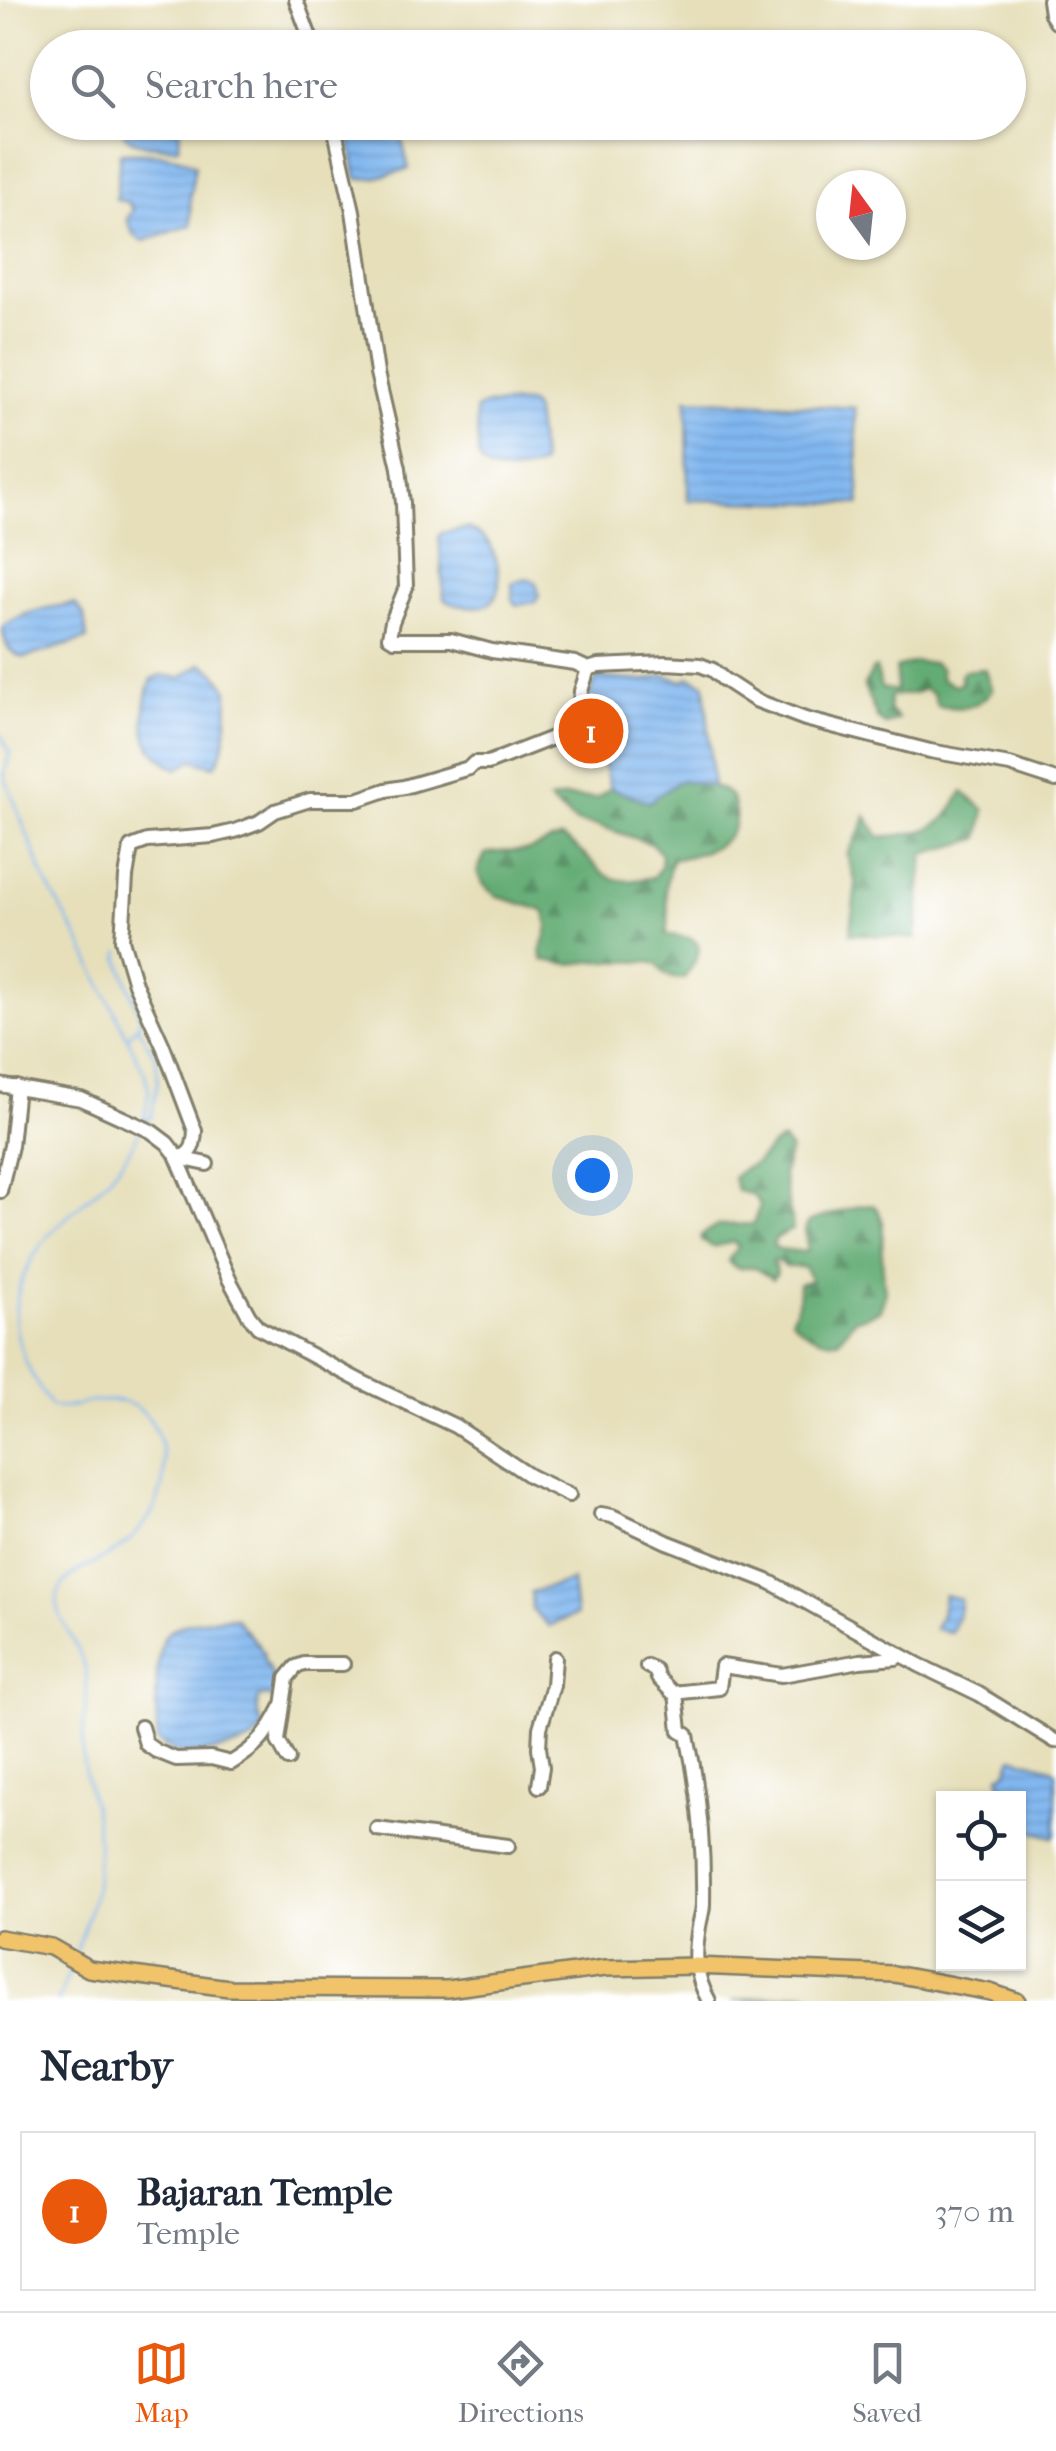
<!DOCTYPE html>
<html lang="en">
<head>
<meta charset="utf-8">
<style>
  :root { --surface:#fff; --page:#f2f2f3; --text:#1f2937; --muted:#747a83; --line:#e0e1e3; --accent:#ea580c }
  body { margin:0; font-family:"IM FELL French Canon",serif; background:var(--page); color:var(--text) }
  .controls { position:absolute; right:30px; bottom:30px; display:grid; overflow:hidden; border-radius:0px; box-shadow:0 2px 8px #0004 }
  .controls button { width:90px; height:90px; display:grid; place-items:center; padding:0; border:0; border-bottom:2px solid var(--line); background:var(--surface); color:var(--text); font:50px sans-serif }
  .compass { position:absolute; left:816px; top:170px; width:90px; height:90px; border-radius:50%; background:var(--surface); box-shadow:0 2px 8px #0004; rotate:345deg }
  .you { position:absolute; left:592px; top:1175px; width:35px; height:35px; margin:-25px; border:8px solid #fff; border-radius:50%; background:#1a73e8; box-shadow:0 0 0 15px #1a73e833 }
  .badge { display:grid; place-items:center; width:65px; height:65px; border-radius:50%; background:var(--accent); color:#fff; font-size:32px; font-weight:700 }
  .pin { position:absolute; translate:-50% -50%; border:5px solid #fff; box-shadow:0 2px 10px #0006 }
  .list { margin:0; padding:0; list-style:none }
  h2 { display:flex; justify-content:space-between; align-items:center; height:130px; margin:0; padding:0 40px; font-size:42px }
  h2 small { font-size:32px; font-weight:400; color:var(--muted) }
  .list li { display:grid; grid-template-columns:65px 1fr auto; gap:30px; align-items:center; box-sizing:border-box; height:160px; margin:0 20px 20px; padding:0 20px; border:2px solid var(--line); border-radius:0px }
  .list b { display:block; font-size:38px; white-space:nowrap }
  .list p { margin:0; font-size:32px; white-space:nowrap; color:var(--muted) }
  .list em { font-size:32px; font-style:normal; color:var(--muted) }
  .icon { flex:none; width:55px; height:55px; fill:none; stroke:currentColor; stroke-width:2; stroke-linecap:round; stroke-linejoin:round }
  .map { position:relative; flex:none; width:1056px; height:2001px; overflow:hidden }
  .search { position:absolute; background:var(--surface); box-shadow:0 2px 8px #0004; left:30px; right:30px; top:30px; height:110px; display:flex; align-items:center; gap:25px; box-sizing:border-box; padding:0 35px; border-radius:55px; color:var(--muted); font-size:38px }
  .sheet { height:310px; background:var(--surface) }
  nav { display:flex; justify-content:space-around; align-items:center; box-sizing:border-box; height:140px; border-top:2px solid var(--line); background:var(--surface); font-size:28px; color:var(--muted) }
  nav a { display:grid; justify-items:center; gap:5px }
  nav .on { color:var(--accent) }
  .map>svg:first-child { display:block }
  .forest { fill:url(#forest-firs); stroke:#406448; stroke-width:2.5 }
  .water { fill:url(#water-rules); stroke:#4e6a86; stroke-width:2.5 }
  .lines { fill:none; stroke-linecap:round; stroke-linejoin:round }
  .stream { stroke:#81b7f0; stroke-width:2.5 }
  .minor-casing { stroke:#817e6b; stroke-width:18 }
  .major-casing { stroke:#817e6b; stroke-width:20 }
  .minor { stroke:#fff; stroke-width:12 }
  .major { stroke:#f1c36a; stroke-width:15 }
</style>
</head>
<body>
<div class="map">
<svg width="1056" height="2001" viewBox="0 0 1056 2001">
  <defs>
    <pattern id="forest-firs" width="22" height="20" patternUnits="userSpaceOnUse" patternTransform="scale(2.5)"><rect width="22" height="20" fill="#63ac74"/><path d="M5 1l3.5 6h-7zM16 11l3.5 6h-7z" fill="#518b5e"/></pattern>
    <pattern id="water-rules" width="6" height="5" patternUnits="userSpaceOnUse" patternTransform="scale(2.5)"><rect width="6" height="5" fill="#81b7f0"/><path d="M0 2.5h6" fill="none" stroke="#6f9dcd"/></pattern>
  </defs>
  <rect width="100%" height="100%" fill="#fff"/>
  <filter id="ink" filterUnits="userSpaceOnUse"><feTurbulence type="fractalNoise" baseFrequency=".01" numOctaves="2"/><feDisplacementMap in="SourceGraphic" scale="20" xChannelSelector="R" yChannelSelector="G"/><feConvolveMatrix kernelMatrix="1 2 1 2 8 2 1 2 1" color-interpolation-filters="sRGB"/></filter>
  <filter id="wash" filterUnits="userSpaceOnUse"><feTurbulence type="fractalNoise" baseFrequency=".0048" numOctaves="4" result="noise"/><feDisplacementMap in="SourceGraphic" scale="40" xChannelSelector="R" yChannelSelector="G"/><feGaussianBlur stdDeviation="2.25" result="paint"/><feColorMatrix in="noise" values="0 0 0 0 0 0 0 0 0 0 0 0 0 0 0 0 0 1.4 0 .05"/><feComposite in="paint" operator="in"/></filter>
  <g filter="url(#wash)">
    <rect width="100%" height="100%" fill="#e6dfba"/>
    <!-- forest -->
    <g class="forest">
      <path d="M915 662 933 663 941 668V679L954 685 962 683 960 675 963 671 985 669 992 691C973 711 962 709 937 706L933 694 924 689 916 693 890 696 889 710 898 719 885 725 877 718 864 686 873 669 876 668 881 688 896 691V668Z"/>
      <path d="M681 780C694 783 708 783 720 789 729 793 732 797 734 806 743 845 701 854 672 860 669 871 665 881 666 893 667 909 671 916 666 934 674 937 687 936 692 939 708 948 690 969 684 978 671 981 664 974 657 964L650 962 598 961 571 964 543 960C538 947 547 940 548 926 548 925 545 913 545 912 519 898 490 906 477 872L485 854C500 850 515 853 529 850 540 847 550 840 562 838 602 860 595 891 653 877L661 867V854L652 844 599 826 575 822 549 801 564 797 597 798 610 788 649 802Z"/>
      <path d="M963 792 985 810 979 839 924 854 916 939 850 933 856 884 847 855 863 826 866 816 879 837C899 835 927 834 943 820 952 812 956 801 963 792Z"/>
      <path d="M783 1140 790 1149 783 1175 793 1229 776 1238 773 1245 779 1249 806 1252C809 1240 800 1232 810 1221L859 1206 873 1205 878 1210 883 1222 882 1258 885 1293 882 1305 879 1311 854 1320 838 1341C819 1341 804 1333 791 1319L798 1304 799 1284 811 1280 804 1267H785L780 1262 773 1261 772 1265 775 1266 776 1275 772 1279C766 1275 760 1270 753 1268 741 1267 736 1272 728 1261L738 1246 733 1242 713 1247 701 1241V1235L719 1225 753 1224 760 1205C755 1194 748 1193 737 1191L733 1178C740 1169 746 1169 755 1163 767 1154 767 1146 783 1140Z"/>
      <polygon points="805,1992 823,2001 732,2001"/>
    </g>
    <!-- water -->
    <g class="water">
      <path d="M122 123H180L179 146 175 148C156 146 120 147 122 123Z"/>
      <polygon points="347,123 401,123 401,136 409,169 374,178 358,179 356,176"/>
      <path d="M120 153C144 152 174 152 195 165L190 197 191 225 144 241 134 236 127 219 133 210 128 202 116 200Z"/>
      <polygon points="687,399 855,408 860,504 688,500"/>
      <path d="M526 403 531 405 535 413 542 465C524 472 488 479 479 458L476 410 486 405Z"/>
      <path d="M468 528C476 532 483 535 488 542 498 557 506 590 490 603 483 608 474 607 466 606 457 606 451 604 444 599L439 537 441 533Z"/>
      <polygon points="522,579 530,579 536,582 539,596 535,602 516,605 513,601 512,583"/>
      <path d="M75 604 84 615 87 639 24 658C7 653 5 643 2 627 23 611 49 607 75 604Z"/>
      <path d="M202 663 217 674 228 690C228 712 228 748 215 766L192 760 177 769C169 764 156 755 151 747 140 729 145 697 152 679L161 675 181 678Z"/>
      <polygon points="664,675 683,681 689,677 705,684 713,786 681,780 649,802 610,788 586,702 597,677 644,681"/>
      <polygon points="572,1581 576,1615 548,1626 532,1610 531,1592"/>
      <path d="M944 1595 960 1599C962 1610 954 1623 951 1632L935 1629 941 1614Z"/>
      <path d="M235 1617C242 1629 258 1642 263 1652 264 1654 263 1658 264 1660 270 1675 281 1681 274 1700L267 1696 259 1698C258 1703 257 1709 258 1714 259 1719 264 1723 262 1729 258 1748 196 1756 179 1753 171 1751 164 1746 158 1742L157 1736C157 1713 153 1649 167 1634 179 1620 217 1618 235 1617Z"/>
      <polygon points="1013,1757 1052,1768 1056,1772 1056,1834 1053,1837 1019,1828 1018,1798 1004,1798 999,1775 1007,1772"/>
    </g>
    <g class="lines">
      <!-- stream -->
      <g class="stream">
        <polyline points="0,733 10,753 4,775 45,880 83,947 145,1074 149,1090 144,1120"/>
        <polyline points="120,952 119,958 141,1020 129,1036"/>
        <polyline points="138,1027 156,1058 158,1080 151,1117 146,1120"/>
        <path d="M76 1952C93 1906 103 1868 95 1818 92 1798 85 1779 83 1759 80 1728 91 1698 85 1668 80 1645 49 1612 59 1591 69 1570 96 1564 114 1552 152 1527 173 1486 160 1441 147 1400 119 1396 81 1404 70 1407 63 1410 51 1406 8 1345 0 1295 49 1235 83 1199 118 1180 139 1132"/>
        <polyline points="58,2001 72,1964"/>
      </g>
    </g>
  </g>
  <g filter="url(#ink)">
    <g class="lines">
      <!-- minor casing -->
      <g class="minor-casing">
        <g id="minor">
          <polyline points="296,0 314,48"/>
          <polyline points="1049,0 1051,14 1056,22"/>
          <polyline points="333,122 353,211 377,373 399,468 403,503 406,587 392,622 389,637 394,640 451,640 492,651 575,663 588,669 598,666 666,663 700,665 713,670 723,679 755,700 805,719 930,751 1010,765 1056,780"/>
          <polyline points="0,1085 81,1099 151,1131 167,1143 179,1158 207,1164"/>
          <polyline points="176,1155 229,1279 249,1316 258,1327 362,1382 455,1426 530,1476 569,1495"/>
          <path d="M179 1158C193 1153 194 1145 195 1131L163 1046 135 984 122 940 126 877 131 847 147 841 213 836 235 831 259 822 275 811 310 800H357L386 790 404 787 469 768 474 763H488L578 728 581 691 588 669"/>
          <polyline points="0,1191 11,1146 17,1087"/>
          <polyline points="601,1514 612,1516 667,1542 770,1582 919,1665 979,1694 1055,1741"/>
          <polyline points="647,1666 655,1670 658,1678 673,1693 719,1688 722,1666 782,1675 860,1661 896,1658"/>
          <path d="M676 1693 680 1731 687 1735C699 1789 704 1848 703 1904 703 1912 700 1919 699 1927 694 1955 695 1976 709 2001"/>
          <path d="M141 1727 146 1744 156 1751 176 1759 211 1758 231 1763C259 1746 267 1735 282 1706"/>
          <polyline points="288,1759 278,1741 287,1678 296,1667 304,1664 343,1664"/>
          <polyline points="539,1786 542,1767 539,1748 540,1728 553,1685 555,1658"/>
          <polyline points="377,1829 508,1846"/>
        </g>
      </g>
      <!-- major casing -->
      <g class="major-casing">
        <polyline id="major" points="0,1938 51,1947 89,1969 229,1988 447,1989 605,1968 695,1966 894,1974 990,1992 1017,2001"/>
      </g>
      <!-- minor -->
      <use href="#minor" class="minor"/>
      <!-- major -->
      <use href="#major" class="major"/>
    </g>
  </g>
</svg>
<div class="controls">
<button><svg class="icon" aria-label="locate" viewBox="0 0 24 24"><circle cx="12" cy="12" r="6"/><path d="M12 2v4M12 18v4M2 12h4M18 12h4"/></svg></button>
<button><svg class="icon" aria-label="layers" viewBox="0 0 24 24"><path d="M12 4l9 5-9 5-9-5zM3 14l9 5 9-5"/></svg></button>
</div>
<svg class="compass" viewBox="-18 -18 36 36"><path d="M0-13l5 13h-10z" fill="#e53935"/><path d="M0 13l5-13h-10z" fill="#747a83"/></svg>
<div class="you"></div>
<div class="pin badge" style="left:591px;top:731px">1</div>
<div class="search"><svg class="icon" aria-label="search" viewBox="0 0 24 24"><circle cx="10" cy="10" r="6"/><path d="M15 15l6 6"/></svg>Search here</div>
</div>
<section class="sheet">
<h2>Nearby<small></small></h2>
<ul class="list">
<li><span class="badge">1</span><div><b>Bajaran Temple</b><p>Temple</p></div><em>370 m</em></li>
</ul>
</section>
<nav>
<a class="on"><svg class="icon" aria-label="map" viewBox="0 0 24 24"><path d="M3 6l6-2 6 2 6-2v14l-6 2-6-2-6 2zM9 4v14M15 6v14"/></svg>Map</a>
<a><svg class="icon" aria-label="directions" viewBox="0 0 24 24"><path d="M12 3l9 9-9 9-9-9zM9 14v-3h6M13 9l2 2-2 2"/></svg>Directions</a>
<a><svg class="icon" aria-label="saved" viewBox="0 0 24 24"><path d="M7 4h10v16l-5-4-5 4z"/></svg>Saved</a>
</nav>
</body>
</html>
